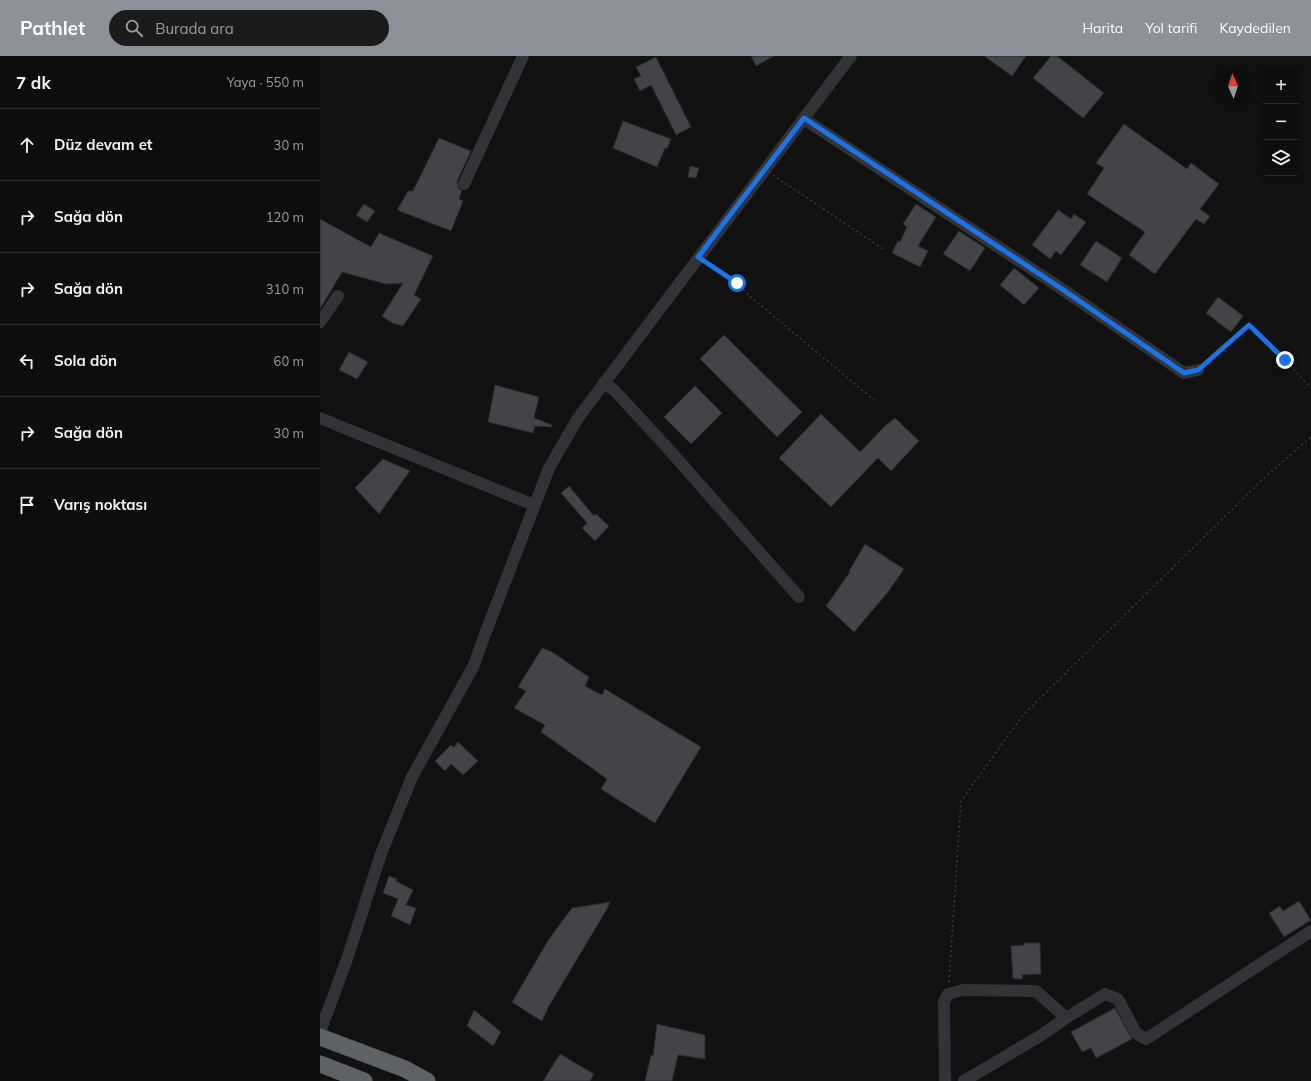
<!DOCTYPE html>
<html lang="tr">
<head>
<meta charset="utf-8">
<style>
  :root { --surface:#0d0d0e; --page:#1b1b1c; --text:#f1f3f6; --muted:#9a9c9e; --line:#2d2d2e; --accent:#8c9099 }
  body { margin:0; font-family:Mulish,sans-serif; background:var(--page); color:var(--text) }
  .controls { position:absolute; right:12px; top:12px; display:grid; overflow:hidden; border-radius:4px; box-shadow:0 2px 6px #0003 }
  .controls button { width:36px; height:36px; display:grid; place-items:center; padding:0; border:0; border-bottom:1px solid var(--line); background:var(--surface); color:var(--text); font:20px sans-serif }
  .compass { position:absolute; left:895px; top:12px; width:36px; height:36px; border-radius:50%; background:var(--surface); box-shadow:0 2px 6px #0003; rotate:357deg }
  .stop { position:absolute; width:12px; height:12px; margin:-9px; border:3px solid #1a73e8; border-radius:50%; background:#fff }
  .stop.end { background:#1a73e8; border-color:#fff; box-shadow:0 1px 4px #0008 }
  .list { margin:0; padding:0; list-style:none }
  h2 { display:flex; justify-content:space-between; align-items:center; height:52px; margin:0; padding:0 16px; font-size:17px }
  h2 small { font-size:13px; font-weight:400; color:var(--muted) }
  .list li { display:grid; grid-template-columns:26px 1fr auto; gap:12px; align-items:center; box-sizing:border-box; height:72px; padding:0 16px; border-top:1px solid var(--line) }
  .list b { display:block; font-size:15px; white-space:nowrap }
  .list em { font-size:13px; font-style:normal; color:var(--muted) }
  .icon { flex:none; width:22px; height:22px; fill:none; stroke:currentColor; stroke-width:2; stroke-linecap:round; stroke-linejoin:round }
  .map { position:relative; flex:none; width:991px; height:1025px; overflow:hidden }
  header { display:flex; align-items:center; gap:24px; box-sizing:border-box; height:56px; padding:0 20px; background:var(--accent); color:#fff }
  header strong { font-size:19px }
  nav { display:flex; gap:22px; margin-inline-start:auto; font-size:14px }
  .search { width:280px; height:36px; background:var(--page); display:flex; align-items:center; gap:10px; box-sizing:border-box; padding:0 14px; border-radius:22px; color:var(--muted); font-size:15px }
  main { display:flex }
  aside { flex:1; background:var(--surface) }
  .map>svg:first-child { display:block }
  .building { fill:#424448; stroke:#2b2b2e }
  .lines { fill:none; stroke-linecap:round; stroke-linejoin:round }
  .path { stroke:#383a3e; stroke-width:1.5; stroke-dasharray:2 3; stroke-linecap:butt }
  .minor { stroke:#323337; stroke-width:12 }
  .highway { stroke:#5e6267; stroke-width:17 }
  .route { stroke:#1a73e8; stroke-width:5 }
</style>
</head>
<body>
<header>
<strong>Pathlet</strong>
<div class="search"><svg class="icon" aria-label="search" viewBox="0 0 24 24"><circle cx="10" cy="10" r="6"/><path d="M15 15l6 6"/></svg>Burada ara</div>
<nav><a>Harita</a><a>Yol tarifi</a><a>Kaydedilen</a></nav>
</header>
<main>
<aside>
<h2>7 dk<small>Yaya · 550 m</small></h2>
<ul class="list">
<li><svg class="icon" aria-label="ahead" viewBox="0 0 24 24"><path d="M12 20V5M6 11l6-6 6 6"/></svg><div><b>Düz devam et</b></div><em>30 m</em></li>
<li><svg class="icon" aria-label="right" viewBox="0 0 24 24"><path d="M7 20v-9h11M14 6l5 5-5 5"/></svg><div><b>Sağa dön</b></div><em>120 m</em></li>
<li><svg class="icon" aria-label="right" viewBox="0 0 24 24"><path d="M7 20v-9h11M14 6l5 5-5 5"/></svg><div><b>Sağa dön</b></div><em>310 m</em></li>
<li><svg class="icon" aria-label="left" viewBox="0 0 24 24"><path d="M17 20v-9H6M10 6l-5 5 5 5"/></svg><div><b>Sola dön</b></div><em>60 m</em></li>
<li><svg class="icon" aria-label="right" viewBox="0 0 24 24"><path d="M7 20v-9h11M14 6l5 5-5 5"/></svg><div><b>Sağa dön</b></div><em>30 m</em></li>
<li><svg class="icon" aria-label="arrive" viewBox="0 0 24 24"><path d="M6 21V4h12l-3 4 3 4H6"/></svg><div><b>Varış noktası</b></div></li>
</ul>
</aside>
<div class="map">
<svg width="991" height="1025" viewBox="0 0 991 1025">
  <rect width="100%" height="100%" fill="#111112"/>
  <!-- building -->
  <g class="building">
    <polygon points="431,0 454,0 436,10"/>
    <polygon points="664,0 706,0 692,20"/>
    <polygon points="731,0 737,0 784,37 763,62 713,22"/>
    <polygon points="336,1 371,71 356,79 331,29 320,35 314,23 321,20 316,11"/>
    <polygon points="303,65 351,83 347,93 345,92 337,111 293,92"/>
    <polygon points="804,68 867,113 871,107 899,128 880,153 890,160 884,168 876,163 835,218 809,199 825,176 767,138 784,112 776,107"/>
    <polygon points="119,82 151,95 137,125 138,132 142,135 139,143 143,145 131,175 77,154 88,135 93,135"/>
    <polygon points="370,110 379,112 376,122 368,121"/>
    <polygon points="44,148 55,155 47,166 36,159"/>
    <polygon points="596,148 616,161 598,190 608,195 600,211 572,197 578,185 580,186 587,171 583,168"/>
    <polygon points="738,154 751,163 754,158 766,166 741,199 736,195 730,203 712,189"/>
    <polygon points="0,163 51,191 59,177 113,200 94,239 101,243 83,270 72,267 62,260 83,227 66,228 22,216 0,253"/>
    <polygon points="639,175 665,192 650,215 623,198"/>
    <polygon points="776,185 802,202 787,226 760,209"/>
    <polygon points="694,212 719,232 704,249 680,229"/>
    <polygon points="898,241 923,260 911,276 886,257"/>
    <polygon points="404,279 482,356 457,381 380,303"/>
    <polygon points="29,296 48,306 37,323 19,314"/>
    <polygon points="175,329 219,341 214,362 232,369 232,371 215,370 213,377 168,366"/>
    <polygon points="375,330 402,357 371,388 344,361"/>
    <polygon points="501,358 540,396 565,370 575,362 599,385 571,415 558,402 511,451 459,402"/>
    <polygon points="63,403 90,415 59,458 35,432"/>
    <polygon points="249,430 274,460 276,458 289,470 275,485 262,472 267,467 241,437"/>
    <polygon points="545,488 584,513 568,536 534,576 506,550 530,516 529,515"/>
    <polygon points="222,592 232,596 269,621 265,630 282,639 285,633 381,691 335,767 281,733 287,723 221,676 225,669 194,652 206,635 198,631"/>
    <polygon points="138,686 158,705 143,719 131,708 125,715 115,705 131,689 134,691"/>
    <polygon points="69,820 77,823 76,825 93,834 86,849 96,852 90,869 71,860 78,843 63,837"/>
    <polygon points="979,845 991,864 964,881 949,857 960,850 963,855"/>
    <polygon points="290,846 287,853 229,950 222,965 215,961 192,946 229,883 252,852"/>
    <polygon points="704,887 720,887 721,918 702,919 703,923 693,923 691,890 704,889"/>
    <polygon points="795,952 812,983 776,1002 771,992 762,996 751,976"/>
    <polygon points="154,954 181,976 173,990 147,970"/>
    <polygon points="337,968 385,979 385,1003 358,999 352,1025 325,1025 331,999 333,1000"/>
    <polygon points="240,998 274,1018 270,1025 223,1025"/>
  </g>
  <g class="lines">
    <!-- path -->
    <g class="path">
      <polyline points="453,119 563,193"/>
      <polyline points="387,207 417,227 432,242 554,344"/>
      <polyline points="886,307 929,269 965,304 991,332"/>
      <polyline points="629,926 641,745 703,659 945,421 991,381"/>
    </g>
    <!-- minor -->
    <g class="minor">
      <polyline points="484,63 739,231 864,317 878,314"/>
      <polyline points="144,128 203,0"/>
      <polyline points="0,266 18,240"/>
      <polyline points="284,327 294,334 344,388 479,541"/>
      <polyline points="0,362 214,449"/>
      <polyline points="0,976 27,903 61,798 92,721 153,611 170,565 229,412 258,362 321,278 531,0"/>
      <polyline points="625,1025 624,946 628,938 643,934 716,935 746,962"/>
      <polyline points="644,1025 720,980 746,962 785,938 798,943 816,977 826,983 991,875"/>
    </g>
    <!-- highway -->
    <g class="highway">
      <polyline points="0,981 85,1013 107,1025"/>
      <polyline points="0,1008 44,1025"/>
    </g>
  </g>
  <g class="lines">
    <!-- route -->
    <polyline class="route" points="417,227 378,201 484,62 739,231 864,317 878,314 929,269 965,304"/>
  </g>
</svg>
<div class="controls">
<button>+</button>
<button>−</button>
<button><svg class="icon" aria-label="layers" viewBox="0 0 24 24"><path d="M12 4l9 5-9 5-9-5zM3 14l9 5 9-5"/></svg></button>
</div>
<svg class="compass" viewBox="-18 -18 36 36"><path d="M0-13l5 13h-10z" fill="#e53935"/><path d="M0 13l5-13h-10z" fill="#9a9c9e"/></svg>
<div class="stop" style="left:417px;top:227px"></div>
<div class="stop end" style="left:965px;top:304px"></div>
</div>
</main>
</body>
</html>
